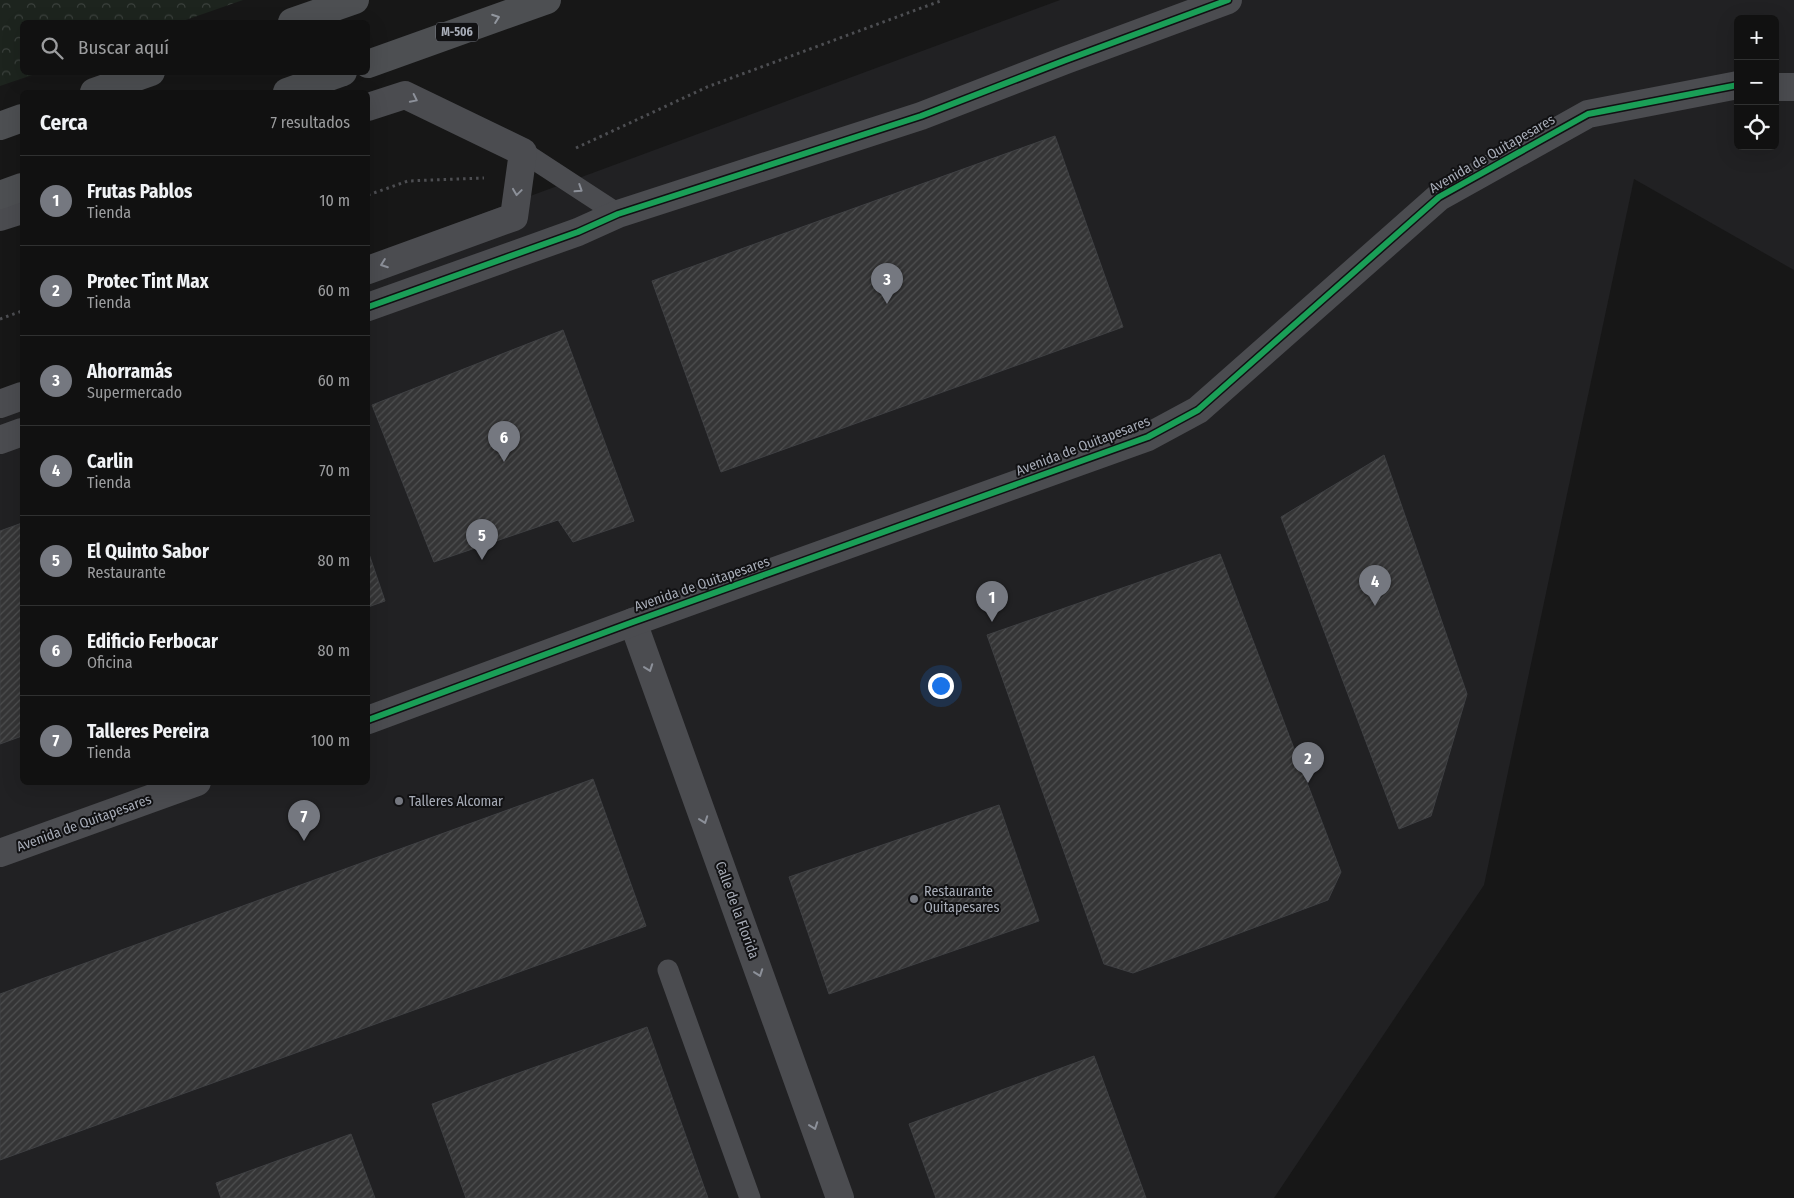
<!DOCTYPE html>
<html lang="es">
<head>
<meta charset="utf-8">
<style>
  :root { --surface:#111; --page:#1e1f1f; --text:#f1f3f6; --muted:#9c9d9f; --line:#303131; --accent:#757880 }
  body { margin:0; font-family:"Fira Sans Condensed",sans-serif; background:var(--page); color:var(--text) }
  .controls { position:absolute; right:15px; top:15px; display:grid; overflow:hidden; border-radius:8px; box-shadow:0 5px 20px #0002 }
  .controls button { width:45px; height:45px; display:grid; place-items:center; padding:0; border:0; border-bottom:1px solid var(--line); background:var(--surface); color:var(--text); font:25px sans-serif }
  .you { position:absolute; left:940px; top:685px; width:18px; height:18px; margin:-12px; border:4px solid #fff; border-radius:50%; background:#1a73e8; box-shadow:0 0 0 8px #1a73e833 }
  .badge { display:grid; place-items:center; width:32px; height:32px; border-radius:50%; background:var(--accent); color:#fff; font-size:16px; font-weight:700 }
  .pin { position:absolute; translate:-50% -41px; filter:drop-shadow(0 1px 2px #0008) }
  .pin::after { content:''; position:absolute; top:26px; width:18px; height:15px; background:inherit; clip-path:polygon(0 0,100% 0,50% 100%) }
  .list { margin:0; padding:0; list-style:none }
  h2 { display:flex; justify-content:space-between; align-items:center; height:65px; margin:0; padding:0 20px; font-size:21px }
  h2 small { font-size:16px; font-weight:400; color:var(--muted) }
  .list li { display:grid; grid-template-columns:32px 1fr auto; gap:15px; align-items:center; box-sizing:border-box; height:90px; padding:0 20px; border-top:1px solid var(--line) }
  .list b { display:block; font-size:19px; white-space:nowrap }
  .list p { margin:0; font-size:16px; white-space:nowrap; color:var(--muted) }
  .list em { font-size:16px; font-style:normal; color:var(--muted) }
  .icon { flex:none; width:28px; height:28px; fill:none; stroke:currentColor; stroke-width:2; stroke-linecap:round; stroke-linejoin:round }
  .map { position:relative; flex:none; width:1794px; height:1198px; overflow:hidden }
  .search { position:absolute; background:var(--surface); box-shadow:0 5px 20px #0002; left:20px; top:20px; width:350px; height:55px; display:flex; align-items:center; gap:12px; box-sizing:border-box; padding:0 18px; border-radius:8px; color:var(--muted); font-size:19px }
  .panel { position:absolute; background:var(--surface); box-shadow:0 5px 20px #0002; left:20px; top:90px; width:350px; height:695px; border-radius:8px }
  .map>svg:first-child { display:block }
  .built { fill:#212123; fill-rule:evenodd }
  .forest { fill:url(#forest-crowns) }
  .building { fill:url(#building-hatch); stroke:#3f4043 }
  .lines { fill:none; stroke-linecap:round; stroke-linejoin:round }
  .path { stroke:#4d4e52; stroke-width:3; stroke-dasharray:2.5 4; stroke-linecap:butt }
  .service { stroke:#4b4c50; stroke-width:21 }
  .minor { stroke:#4b4c50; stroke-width:28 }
  .primary { stroke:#4d4f52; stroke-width:28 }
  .cycleway-casing { stroke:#111113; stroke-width:9 }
  .cycleway { stroke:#1a9f57; stroke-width:6 }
  .oneway { stroke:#91969e }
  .oneway2 { stroke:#8c9099 }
  .poi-dot { fill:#757880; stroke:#111113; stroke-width:2 }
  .labels { text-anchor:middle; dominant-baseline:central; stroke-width:4; stroke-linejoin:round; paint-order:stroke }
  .shield { fill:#111113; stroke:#7b7e86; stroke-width:1 }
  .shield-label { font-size:12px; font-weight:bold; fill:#a8adb8 }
  .street-label { font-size:14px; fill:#a8adb8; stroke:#111113 }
  .poi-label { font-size:14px; fill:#a8adb8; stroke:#111113; text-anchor:start }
</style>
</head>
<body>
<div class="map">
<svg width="1794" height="1198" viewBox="0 0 1794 1198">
  <defs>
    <pattern id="forest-crowns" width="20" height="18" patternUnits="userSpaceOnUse" patternTransform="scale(1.25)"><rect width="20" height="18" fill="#1d241e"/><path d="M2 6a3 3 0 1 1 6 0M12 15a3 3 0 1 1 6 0" fill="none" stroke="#3b413d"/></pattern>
    <pattern id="building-hatch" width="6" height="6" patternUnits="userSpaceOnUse" patternTransform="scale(1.25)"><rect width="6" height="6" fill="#353536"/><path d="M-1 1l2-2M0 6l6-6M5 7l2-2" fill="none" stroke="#4f5051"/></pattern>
  </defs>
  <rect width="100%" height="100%" fill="#171717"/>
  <!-- built -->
  <path class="built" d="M1060 0H1794V270L1634 179 1484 885 1274 1198H0V392L22 384V782H368V256ZM1738 19H1775V146H1738Z"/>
  <!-- forest -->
  <polygon class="forest" points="0,0 243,0 180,22 22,22 22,72 38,73 0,86"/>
  <!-- building -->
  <g class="building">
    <polygon points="1055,136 1123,327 721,472 652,281"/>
    <polygon points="563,330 634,521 573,542 558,520 434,562 372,405"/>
    <polygon points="1384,455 1467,694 1431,816 1399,829 1281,517"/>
    <polygon points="22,523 22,736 0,744 0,531"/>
    <polygon points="368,551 385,601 368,607"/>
    <polygon points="1220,554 1341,872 1328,900 1133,973 1104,964 987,635"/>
    <polygon points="593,779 646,926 0,1160 0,994"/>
    <polygon points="999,805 1039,921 829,994 789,877"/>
    <polygon points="647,1027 708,1198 466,1198 432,1104"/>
    <polygon points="1094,1056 1146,1198 936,1198 909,1124"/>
    <polygon points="351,1134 375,1198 221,1198 216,1183"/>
  </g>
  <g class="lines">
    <!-- path -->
    <g class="path">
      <polyline points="576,148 707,87 943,0"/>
      <polyline points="368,195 408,181 484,178"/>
      <polyline points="0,319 22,311"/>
    </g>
    <!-- service -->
    <g class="service">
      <polyline points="523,152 618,214"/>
      <polyline points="668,970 750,1198"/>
    </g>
    <!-- minor -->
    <g class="minor">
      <polyline points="1775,87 1794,87"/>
      <polyline points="368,107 405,95 523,152 514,217 368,270"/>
      <polyline points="0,217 22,210"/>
      <polyline points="368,307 578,232 618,214 921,116 1066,60 1228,0"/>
      <polyline points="0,404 22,396"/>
      <polyline points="0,440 22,432"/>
      <polyline points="633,622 840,1198"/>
      <polyline points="368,720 633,622 1148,437 1198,410 1439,197 1588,114 1738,85"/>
      <polyline points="0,853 197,782"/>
    </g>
    <!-- primary -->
    <g class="primary">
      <polyline points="292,22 355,0"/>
      <polyline points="368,64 547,0"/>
      <polyline points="94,92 151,72"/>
      <polyline points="287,92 343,72"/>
      <polyline points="0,126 22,118"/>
      <polyline points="0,195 22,187"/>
    </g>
    <!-- cycleway casing -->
    <g class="cycleway-casing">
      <g id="cycleway">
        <polyline points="368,307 578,232 618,214 921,116 1066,60 1228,0"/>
        <polyline points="368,720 633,622 1148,437 1198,410 1439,197 1588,114 1738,85"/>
      </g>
    </g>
    <!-- cycleway -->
    <use href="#cycleway" class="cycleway"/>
  </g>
  <!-- one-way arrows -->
  <defs><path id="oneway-chevron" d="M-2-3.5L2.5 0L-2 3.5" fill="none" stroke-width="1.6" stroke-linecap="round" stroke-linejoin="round" transform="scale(1.25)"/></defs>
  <use class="oneway" href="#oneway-chevron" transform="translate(496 18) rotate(-20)"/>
  <g class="oneway2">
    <use href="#oneway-chevron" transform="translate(414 99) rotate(26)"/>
    <use href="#oneway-chevron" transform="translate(579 189) rotate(33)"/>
    <use href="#oneway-chevron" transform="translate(517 192) rotate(98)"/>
    <use href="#oneway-chevron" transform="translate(384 264) rotate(160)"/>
    <use href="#oneway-chevron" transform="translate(649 668) rotate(70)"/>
    <use href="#oneway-chevron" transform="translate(704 820) rotate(70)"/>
    <use href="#oneway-chevron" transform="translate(759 973) rotate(70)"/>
    <use href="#oneway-chevron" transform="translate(814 1126) rotate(70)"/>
  </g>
  <!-- markers -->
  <g class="poi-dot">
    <circle cx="399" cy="801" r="5"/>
    <circle cx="914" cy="899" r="5"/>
  </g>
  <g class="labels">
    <!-- shield labels -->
    <rect class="shield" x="436" y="22.5" width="42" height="19" rx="4"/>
    <g class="shield-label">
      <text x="457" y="32">M-506</text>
    </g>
    <!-- street labels -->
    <g class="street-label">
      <text transform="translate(1492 154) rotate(-30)">Avenida de Quitapesares</text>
      <text transform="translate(1083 446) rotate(-21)">Avenida de Quitapesares</text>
      <text transform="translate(702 584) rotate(-19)">Avenida de Quitapesares</text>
      <text transform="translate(84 823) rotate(-20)">Avenida de Quitapesares</text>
      <text transform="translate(737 910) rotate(70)">Calle de la Florida</text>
    </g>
    <!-- poi labels -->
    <g class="poi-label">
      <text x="409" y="801">Talleres Alcomar</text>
      <text x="924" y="891">Restaurante<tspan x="924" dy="16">Quitapesares</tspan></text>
    </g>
  </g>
</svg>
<div class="controls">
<button>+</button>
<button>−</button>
<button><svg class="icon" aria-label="locate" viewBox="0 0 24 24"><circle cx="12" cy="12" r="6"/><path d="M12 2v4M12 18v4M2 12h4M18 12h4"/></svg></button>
</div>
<div class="you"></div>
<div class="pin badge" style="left:992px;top:622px">1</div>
<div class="pin badge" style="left:1308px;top:783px">2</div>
<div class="pin badge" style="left:887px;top:304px">3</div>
<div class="pin badge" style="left:1375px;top:606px">4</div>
<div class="pin badge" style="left:482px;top:560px">5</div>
<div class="pin badge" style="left:504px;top:462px">6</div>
<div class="pin badge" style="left:304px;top:841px">7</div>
<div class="search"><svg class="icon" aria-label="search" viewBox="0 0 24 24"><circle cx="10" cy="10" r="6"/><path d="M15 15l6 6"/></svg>Buscar aquí</div>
<section class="panel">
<h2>Cerca<small>7 resultados</small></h2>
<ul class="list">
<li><span class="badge">1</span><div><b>Frutas Pablos</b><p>Tienda</p></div><em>10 m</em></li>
<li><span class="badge">2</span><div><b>Protec Tint Max</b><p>Tienda</p></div><em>60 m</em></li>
<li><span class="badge">3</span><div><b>Ahorramás</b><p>Supermercado</p></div><em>60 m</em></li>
<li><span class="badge">4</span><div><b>Carlin</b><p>Tienda</p></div><em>70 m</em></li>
<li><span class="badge">5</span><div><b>El Quinto Sabor</b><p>Restaurante</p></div><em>80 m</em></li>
<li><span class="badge">6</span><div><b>Edificio Ferbocar</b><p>Oficina</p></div><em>80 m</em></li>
<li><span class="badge">7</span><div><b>Talleres Pereira</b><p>Tienda</p></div><em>100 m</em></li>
</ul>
</section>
</div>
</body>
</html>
